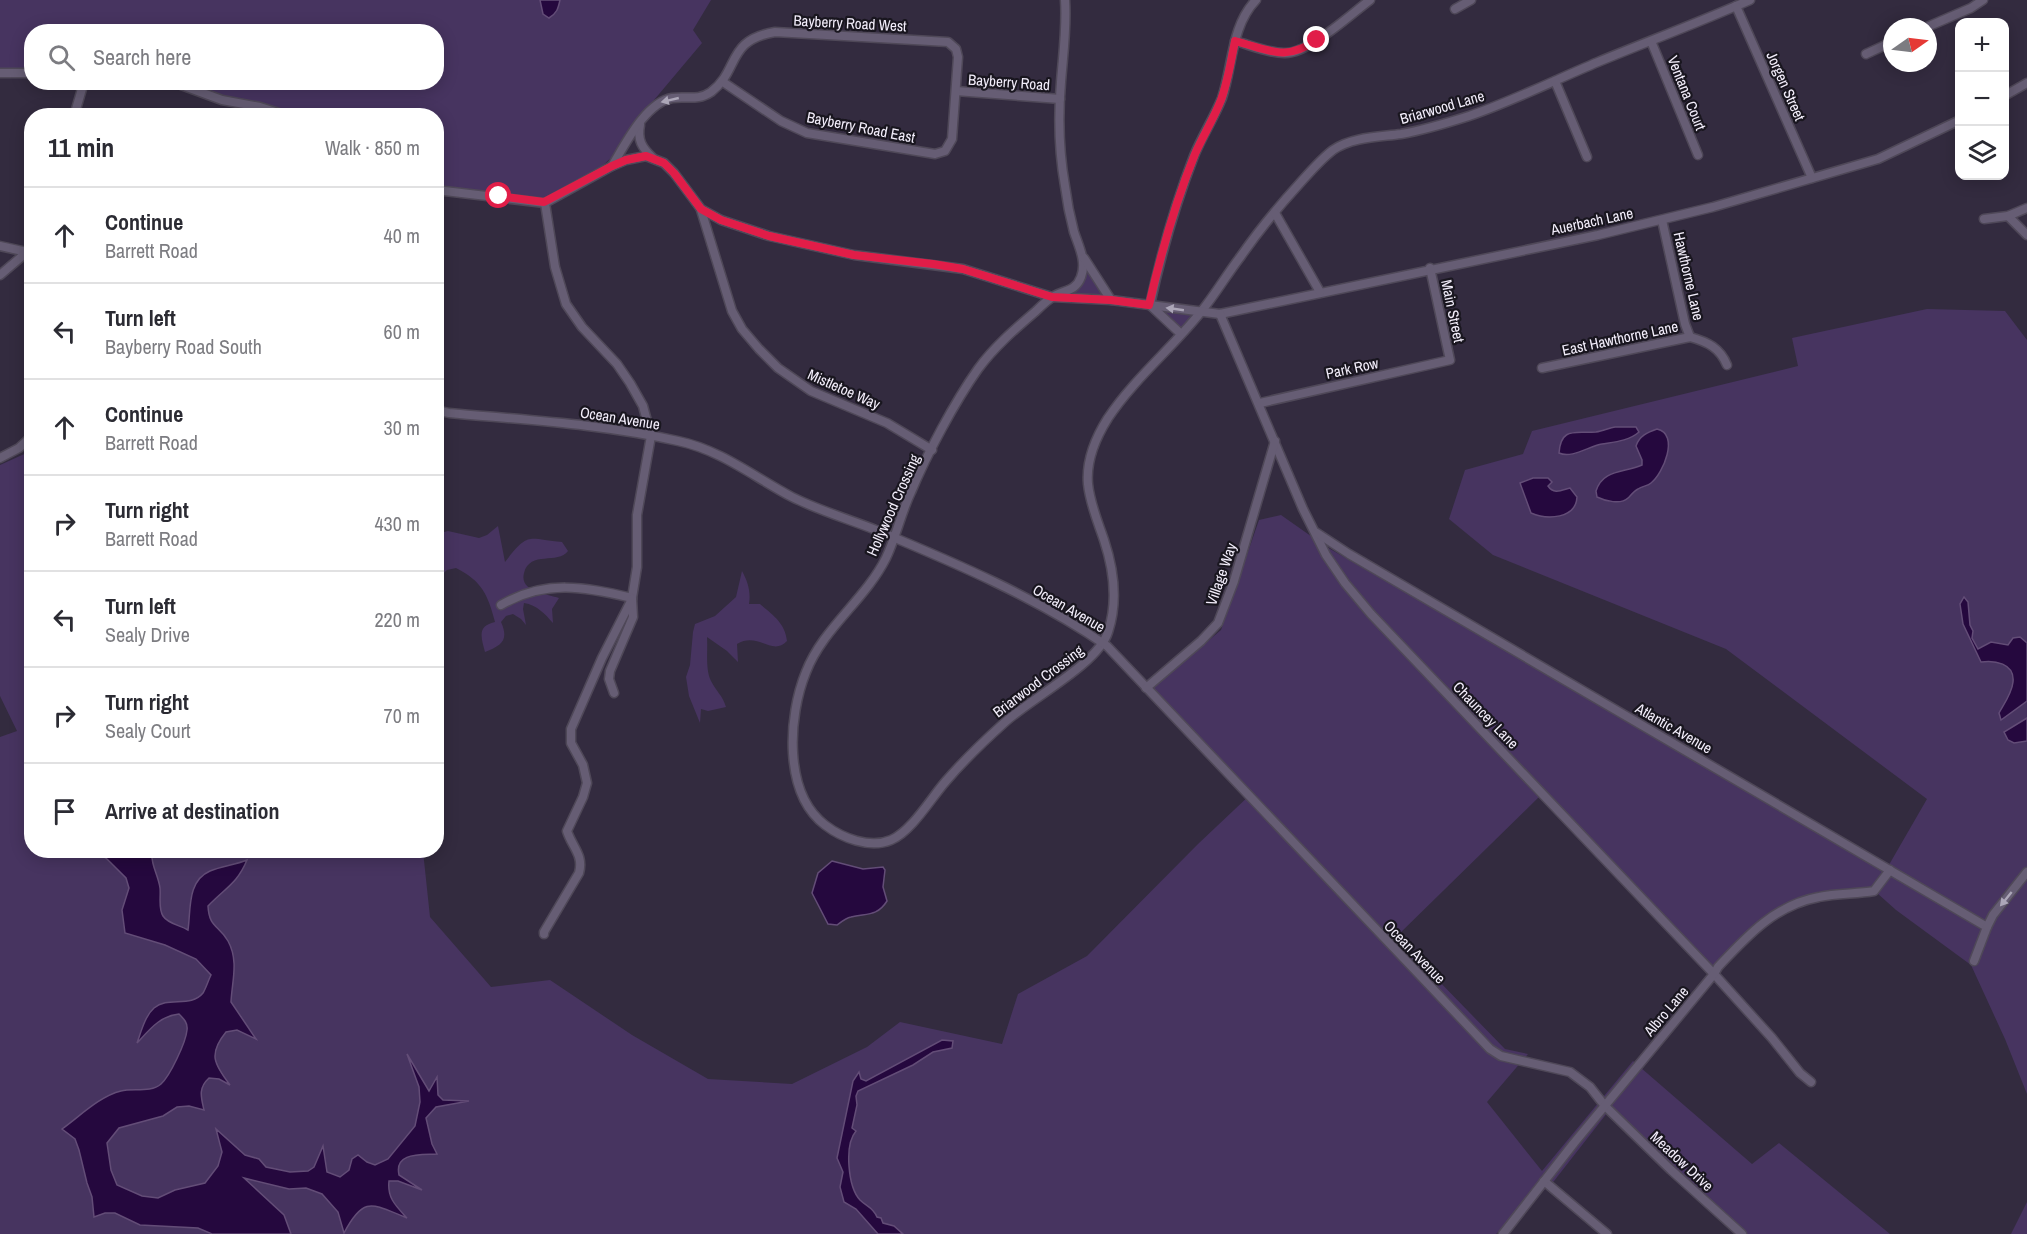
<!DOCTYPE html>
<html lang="en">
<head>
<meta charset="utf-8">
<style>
  :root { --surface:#fff; --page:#f7f7f7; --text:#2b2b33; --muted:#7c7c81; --line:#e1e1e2 }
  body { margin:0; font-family:"Archivo Narrow",sans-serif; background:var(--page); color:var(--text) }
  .controls { position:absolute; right:18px; top:18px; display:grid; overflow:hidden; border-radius:12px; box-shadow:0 3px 15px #0003 }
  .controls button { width:54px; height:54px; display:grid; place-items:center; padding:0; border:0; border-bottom:2px solid var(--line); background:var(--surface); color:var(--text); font:30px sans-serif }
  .compass { position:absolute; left:1883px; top:18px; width:54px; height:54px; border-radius:50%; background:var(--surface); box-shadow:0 3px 15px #0003; rotate:76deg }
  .stop { position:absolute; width:18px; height:18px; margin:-14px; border:4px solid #e11d48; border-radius:50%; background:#fff }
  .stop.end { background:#e11d48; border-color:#fff; box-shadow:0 2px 6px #0008 }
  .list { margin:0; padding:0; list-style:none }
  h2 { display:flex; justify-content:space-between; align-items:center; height:78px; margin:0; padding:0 24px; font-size:26px }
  h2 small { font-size:20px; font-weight:400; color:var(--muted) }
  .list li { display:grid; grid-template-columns:39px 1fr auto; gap:18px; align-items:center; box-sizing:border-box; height:96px; padding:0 24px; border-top:2px solid var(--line) }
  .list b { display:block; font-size:22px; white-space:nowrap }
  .list p { margin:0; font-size:20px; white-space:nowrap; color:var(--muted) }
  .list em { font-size:20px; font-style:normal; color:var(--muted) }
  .icon { flex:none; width:33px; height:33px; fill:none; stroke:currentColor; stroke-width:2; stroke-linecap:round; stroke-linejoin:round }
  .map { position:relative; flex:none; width:2027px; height:1234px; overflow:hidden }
  .search { position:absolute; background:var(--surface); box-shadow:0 3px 15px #0003; left:24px; top:24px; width:420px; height:66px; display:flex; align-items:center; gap:15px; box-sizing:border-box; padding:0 21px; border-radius:24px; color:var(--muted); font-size:22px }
  .panel { position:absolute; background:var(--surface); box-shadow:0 3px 15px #0003; left:24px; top:108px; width:420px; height:750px; border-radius:24px }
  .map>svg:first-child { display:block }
  .green { fill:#473460 }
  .water { fill:#25083e; stroke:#634d77; stroke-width:1.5 }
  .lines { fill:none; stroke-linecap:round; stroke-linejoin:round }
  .minor-casing { stroke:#4f4858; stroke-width:11 }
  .minor { stroke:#665d74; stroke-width:8 }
  .oneway { fill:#aca6b8 }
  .route { stroke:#e11d48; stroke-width:8 }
  .labels { text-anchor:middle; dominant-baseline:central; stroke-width:4.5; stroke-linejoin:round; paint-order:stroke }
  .street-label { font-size:15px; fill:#f3eefb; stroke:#19161f }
</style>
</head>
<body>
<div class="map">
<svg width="2027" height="1234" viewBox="0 0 2027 1234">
  <rect width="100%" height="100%" fill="#332b3f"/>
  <!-- green -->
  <g class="green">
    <polygon points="0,0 711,0 693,30 702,43 649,106 613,156 586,181 544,200 437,190 436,116 288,115 173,83 436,82 436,32 32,32 31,72 0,73"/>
    <polygon points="1083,263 1111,300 1083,300 1064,292 1076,286"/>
    <polygon points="1150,305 1200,312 1181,334"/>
    <polygon points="1927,309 2005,311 2027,340 2027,1094 2005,1039 1971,965 1896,910 1877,893 1835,892 1801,897 1782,905 1750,930 1713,971 1542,794 1396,937 1505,1049 1528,1054 1487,1102 1542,1171 1633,1061 1752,1164 1779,1143 1890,1234 1745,1234 1611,1108 1554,1181 1496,1234 0,1234 0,737 17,731 0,696 0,465 31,451 32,850 423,851 430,917 491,987 550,980 632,1035 708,1079 792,1084 867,1047 900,1022 1002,1044 1018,994 1087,956 1198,844 1252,793 1152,688 1221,630 1259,520 1281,515 1325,546 1886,870 1927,799 1726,649 1493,555 1449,519 1465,470 1523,454 1532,431 1798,366 1792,338"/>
    <path d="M498 526 505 562C529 531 527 539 562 542L568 551C558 565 530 550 524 573 519 592 547 594 559 598L552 609 553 623C545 614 537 605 524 603L523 609 526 625 521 619 513 614 506 616 501 622C509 640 502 645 485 652 481 637 477 626 495 622 488 595 482 581 456 568L447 570 437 579 436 534 448 531 479 538 487 535Z"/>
    <path d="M742 571C748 582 751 592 749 604H760C773 615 785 623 787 641 772 657 758 631 737 644L738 662 727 651 707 637C708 650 705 669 711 681 716 691 723 696 726 707L708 711 701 709 700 723 689 696 686 677 690 665 693 632 695 624 715 616 736 597Z"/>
    <polygon points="2027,1202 2027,1234 2011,1234"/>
  </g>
  <!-- water -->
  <g class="water">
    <path d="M540 0H560C558 9 557 13 549 18L543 14Z"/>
    <path d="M1615 427H1636L1639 432C1629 441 1614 442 1602 444 1589 446 1572 459 1559 453 1561 426 1576 434 1596 432 1603 431 1609 428 1615 427Z"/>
    <path d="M1657 429C1680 434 1663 474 1651 483 1648 486 1642 486 1638 489 1634 491 1631 495 1628 498 1621 505 1605 501 1597 497L1596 491C1603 469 1624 473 1642 465V460L1636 446C1639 436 1648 432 1657 429Z"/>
    <path d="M1533 478H1548L1552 482 1548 486C1554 495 1562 490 1570 488L1577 497C1576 519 1547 520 1531 513L1520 483Z"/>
    <path d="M1964 597 1968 602 1970 625 1973 631 1972 638 1978 649 1991 642 2008 645 2013 638 2020 637 2027 643V701L2001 720 1999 713C2004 704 2012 693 2013 682 2015 663 1994 660 1981 662L1963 624 1960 604Z"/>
    <polygon points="2027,718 2027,741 2014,743 2008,740 2004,732"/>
    <path d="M95 851H152C150 864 158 874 160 888 161 896 158 908 163 916 168 924 180 925 188 930 191 909 187 881 210 871 222 866 235 865 247 860 237 884 225 888 208 906 209 928 219 925 228 941 239 961 232 981 231 1002L256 1039 237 1030 226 1032C208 1054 214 1064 230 1085L219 1079 209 1078C198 1088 201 1097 204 1110L189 1106 177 1107 163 1116 119 1128 107 1143 111 1170 117 1185 142 1196 158 1198 175 1190 205 1183 218 1166 222 1152 216 1129 245 1155 259 1159 266 1167 290 1172 308 1171 314 1167 323 1146 327 1172 340 1177 349 1170 352 1159 358 1155 367 1162 375 1165 388 1159 415 1126 420 1102 419 1087 407 1054 429 1091 437 1077 438 1095 443 1100 469 1101 436 1107 426 1118 432 1144 437 1154C421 1155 394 1152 399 1175L422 1190 398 1181H389C387 1198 396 1206 407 1218 372 1204 364 1195 344 1233L338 1212 322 1194 306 1188 289 1189 244 1178 284 1215 291 1234H212L198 1228 140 1225 115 1213H105L94 1217 92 1197 87 1183 79 1150 75 1139 62 1129C80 1116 100 1096 121 1091 133 1088 151 1093 161 1084 170 1076 186 1042 187 1030 188 1023 184 1019 179 1014 160 1016 150 1029 137 1043 141 1032 145 1016 154 1008 168 996 191 1008 203 993 206 988 208 981 211 975L196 959 165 945 125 933 122 910 129 888 126 878 107 859Z"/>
    <path d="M832 861 863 869 883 867 885 870 883 887 887 901C877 917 866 913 851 917 846 918 841 922 837 925L828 924 812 893 818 873Z"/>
    <path d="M942 1040 953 1041 952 1048 933 1052 913 1065 858 1091 856 1096 857 1105 852 1128 856 1131C844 1145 848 1187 860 1200 867 1207 873 1207 877 1217L881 1218 883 1223 894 1226 903 1234H878L856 1209 844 1202 840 1187 843 1172 837 1158 853 1081 859 1072 861 1079 866 1081Z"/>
  </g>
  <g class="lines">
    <!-- minor casing -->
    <g class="minor-casing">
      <g id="minor">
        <path d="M1065 0C1067 27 1063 55 1061 82 1058 117 1059 152 1065 186 1067 202 1070 217 1074 232 1079 247 1087 262 1081 277 1076 291 1065 290 1054 296 1049 299 1039 308 1036 311 1015 329 994 347 978 369 954 403 927 454 911 492 901 513 896 537 886 558 865 600 823 628 806 672 788 716 783 793 825 825 842 838 870 849 891 840 912 831 931 798 946 781 964 760 984 741 1004 723 1031 698 1098 664 1108 632 1118 602 1114 570 1104 540 1098 522 1090 504 1088 484 1086 461 1096 437 1108 418 1134 379 1171 349 1200 313 1215 295 1227 274 1241 256 1259 230 1279 206 1300 183 1310 172 1321 159 1333 150 1352 137 1379 137 1401 134 1424 130 1447 123 1469 116 1513 101 1555 80 1598 62 1649 41 1700 22 1750 0"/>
        <polyline points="1736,6 1812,178"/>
        <polyline points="1455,9 1471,0"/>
        <polyline points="1927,27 1971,8 1983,0"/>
        <path d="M1235 41C1250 45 1268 53 1284 53 1307 55 1351 14 1370 0"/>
        <polyline points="1651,41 1698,155"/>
        <polyline points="1866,54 1892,42"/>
        <polyline points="0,73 32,73"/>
        <polyline points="1555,81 1587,157"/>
        <polyline points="173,82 222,100 260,107 288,116"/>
        <polyline points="956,91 1060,99"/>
        <polyline points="2004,96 2027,83"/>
        <polyline points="74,116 84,82"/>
        <path d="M640 125C637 140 642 148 653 158"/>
        <path d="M612 166C625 145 645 103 672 98 687 96 698 101 711 92 740 70 726 40 775 32L948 42 956 49 958 57 952 139 945 151 935 154 807 133 781 121 723 82"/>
        <polyline points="436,190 545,203"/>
        <polyline points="545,203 612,166 626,160 646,156 664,163 674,173 701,209 721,220 769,236 854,255 963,269 1052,297 1111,300 1220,314 1598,235 1713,207 1878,159 1960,120"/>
        <polyline points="545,203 555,267 566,304 582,327 617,364 630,383 643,406 651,436 637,515 637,567 632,598 633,617 610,671 609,679 614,693"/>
        <polyline points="701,210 732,311 742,329 759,349 778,368 811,391 887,423 932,450"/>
        <polyline points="1275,213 1320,292"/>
        <polyline points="2008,216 2027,235"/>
        <polyline points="1984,219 2008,216 2027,208"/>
        <polyline points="1662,220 1685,324 1690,337"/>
        <polyline points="0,246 27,252"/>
        <polyline points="1084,258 1111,300"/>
        <polyline points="0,275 27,252 32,252"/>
        <path d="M1150 305C1161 254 1175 205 1194 156 1202 136 1214 118 1222 98 1233 65 1231 26 1256 0"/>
        <polyline points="1150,305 1181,334"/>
        <polyline points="1220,314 1303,509 1326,555 1345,583 1371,614 1714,974 1772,1038 1800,1073 1811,1082"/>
        <path d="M1542 368 1690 337C1708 342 1720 348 1727 365"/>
        <polyline points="1260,403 1450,360 1430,268"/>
        <path d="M436 410 449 413C525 420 603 424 678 441 721 450 754 477 792 497 818 510 848 519 876 530 953 562 1038 598 1107 646L1490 1049 1501 1056 1570 1072 1590 1087 1605 1106 1671 1170 1742 1234"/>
        <polyline points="0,458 19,448 32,436"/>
        <polyline points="1317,533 1349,554 1987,927 1974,961"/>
        <path d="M501 605C546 579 585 587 632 598"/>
        <polyline points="1146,688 1201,641 1218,623 1234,581 1275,441"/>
        <polyline points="1987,927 1993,915 2027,872"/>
        <path d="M544 934V932L579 873C584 855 572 847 567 831L583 797 587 783 583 765 571 743V729L602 658 632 599"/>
        <polyline points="1544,1181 1607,1234"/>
        <path d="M1503 1234 1574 1143 1714 974 1718 967C1747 936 1775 905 1819 897 1837 893 1856 894 1874 891L1890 870"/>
      </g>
    </g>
    <!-- minor -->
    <use href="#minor" class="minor"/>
  </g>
  <!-- one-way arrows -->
  <defs><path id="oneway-solid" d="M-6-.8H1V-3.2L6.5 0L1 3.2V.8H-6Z" transform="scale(1.5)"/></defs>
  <g class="oneway">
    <use href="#oneway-solid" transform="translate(670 100) rotate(167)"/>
    <use href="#oneway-solid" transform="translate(1175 309) rotate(-172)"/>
    <use href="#oneway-solid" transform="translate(2006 899) rotate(129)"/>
  </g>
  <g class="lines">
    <!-- route -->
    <path class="route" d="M499 196 544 202 612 166 626 160 646 156 664 163 674 173 701 209 721 220 769 236 854 255 933 264 963 269 1052 297 1111 300 1149 305C1161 253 1175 203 1195 154 1203 136 1214 118 1221 100 1228 81 1231 61 1235 41 1270 50 1284 62 1317 40"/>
  </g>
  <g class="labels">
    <!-- street labels -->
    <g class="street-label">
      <text transform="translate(850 23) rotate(3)">Bayberry Road West</text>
      <text transform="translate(1009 82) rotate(4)">Bayberry Road</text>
      <text transform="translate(1786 86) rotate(66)">Jorgen Street</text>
      <text transform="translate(1687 93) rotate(68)">Ventana Court</text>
      <text transform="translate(1442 107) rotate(-16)">Briarwood Lane</text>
      <text transform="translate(861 127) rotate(11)">Bayberry Road East</text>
      <text transform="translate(1592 221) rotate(-12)">Auerbach Lane</text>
      <text transform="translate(1689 276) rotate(77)">Hawthorne Lane</text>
      <text transform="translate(1453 311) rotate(78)">Main Street</text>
      <text transform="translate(1620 338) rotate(-12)">East Hawthorne Lane</text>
      <text transform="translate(1352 368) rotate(-12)">Park Row</text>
      <text transform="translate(844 389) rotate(24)">Mistletoe Way</text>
      <text transform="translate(620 418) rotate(9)">Ocean Avenue</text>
      <text transform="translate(893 505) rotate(-66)">Hollywood Crossing</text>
      <text transform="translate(1221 574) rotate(-71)">Village Way</text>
      <text transform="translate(1069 608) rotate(30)">Ocean Avenue</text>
      <text transform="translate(1038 681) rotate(-37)">Briarwood Crossing</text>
      <text transform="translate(1486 715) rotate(46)">Chauncey Lane</text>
      <text transform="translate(1674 728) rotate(30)">Atlantic Avenue</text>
      <text transform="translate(1415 952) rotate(46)">Ocean Avenue</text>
      <text transform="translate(1666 1011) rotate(-50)">Albro Lane</text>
      <text transform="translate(1682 1161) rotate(43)">Meadow Drive</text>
    </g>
  </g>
</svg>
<div class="controls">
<button>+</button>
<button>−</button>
<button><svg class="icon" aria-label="layers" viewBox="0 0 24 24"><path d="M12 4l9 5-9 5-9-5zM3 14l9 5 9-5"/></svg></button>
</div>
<svg class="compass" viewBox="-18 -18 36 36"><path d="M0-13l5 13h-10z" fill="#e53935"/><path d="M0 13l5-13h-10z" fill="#7c7c81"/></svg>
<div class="stop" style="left:499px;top:196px"></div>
<div class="stop end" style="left:1317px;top:40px"></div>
<div class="search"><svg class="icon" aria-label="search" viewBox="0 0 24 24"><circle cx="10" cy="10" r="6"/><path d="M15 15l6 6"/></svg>Search here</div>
<section class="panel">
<h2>11 min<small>Walk · 850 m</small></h2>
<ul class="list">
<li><svg class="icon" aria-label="ahead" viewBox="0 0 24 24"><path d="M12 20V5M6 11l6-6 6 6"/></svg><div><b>Continue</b><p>Barrett Road</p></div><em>40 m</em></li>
<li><svg class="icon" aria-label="left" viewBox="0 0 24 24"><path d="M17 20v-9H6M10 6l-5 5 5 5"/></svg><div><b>Turn left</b><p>Bayberry Road South</p></div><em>60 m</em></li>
<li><svg class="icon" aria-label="ahead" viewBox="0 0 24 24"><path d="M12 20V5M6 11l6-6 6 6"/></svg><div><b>Continue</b><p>Barrett Road</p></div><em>30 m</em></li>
<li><svg class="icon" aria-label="right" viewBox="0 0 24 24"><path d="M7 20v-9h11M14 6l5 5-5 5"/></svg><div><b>Turn right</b><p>Barrett Road</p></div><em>430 m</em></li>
<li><svg class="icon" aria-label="left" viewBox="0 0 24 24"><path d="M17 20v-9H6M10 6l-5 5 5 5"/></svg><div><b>Turn left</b><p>Sealy Drive</p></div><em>220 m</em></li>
<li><svg class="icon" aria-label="right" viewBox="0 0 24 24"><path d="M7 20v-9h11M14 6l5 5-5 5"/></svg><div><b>Turn right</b><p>Sealy Court</p></div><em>70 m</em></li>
<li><svg class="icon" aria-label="arrive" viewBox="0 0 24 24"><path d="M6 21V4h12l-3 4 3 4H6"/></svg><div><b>Arrive at destination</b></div></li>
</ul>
</section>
</div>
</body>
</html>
